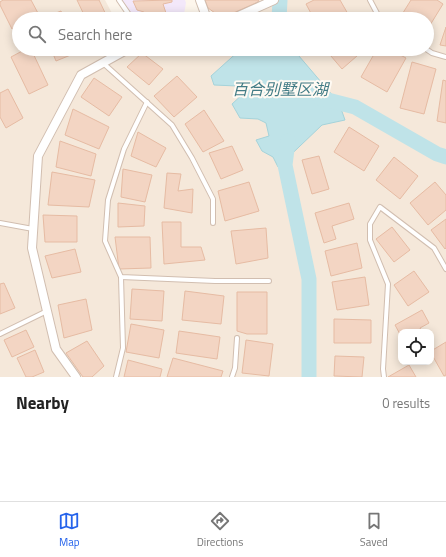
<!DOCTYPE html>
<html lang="en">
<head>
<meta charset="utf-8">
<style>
  :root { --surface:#fff; --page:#f6f6f6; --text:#222; --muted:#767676; --line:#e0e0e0; --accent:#2563eb }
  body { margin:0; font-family:"Titillium Web","Noto Sans SC",sans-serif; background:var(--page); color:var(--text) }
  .controls { position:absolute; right:12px; bottom:12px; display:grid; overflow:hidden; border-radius:8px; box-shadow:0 2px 10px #0003 }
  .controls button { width:36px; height:36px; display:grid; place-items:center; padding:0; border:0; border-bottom:1px solid var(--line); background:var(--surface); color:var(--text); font:20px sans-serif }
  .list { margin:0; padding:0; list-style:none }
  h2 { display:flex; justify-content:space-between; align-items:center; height:52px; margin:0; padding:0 16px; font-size:17px }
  h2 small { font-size:13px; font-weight:400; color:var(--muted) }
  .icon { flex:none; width:22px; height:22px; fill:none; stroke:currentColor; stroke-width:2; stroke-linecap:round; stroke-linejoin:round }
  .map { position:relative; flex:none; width:446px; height:377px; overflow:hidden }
  .search { position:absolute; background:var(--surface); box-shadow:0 2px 10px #0003; left:12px; right:12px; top:12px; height:44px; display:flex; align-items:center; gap:10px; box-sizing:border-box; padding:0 14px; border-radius:22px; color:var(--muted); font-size:15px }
  .sheet { height:124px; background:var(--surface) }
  nav { display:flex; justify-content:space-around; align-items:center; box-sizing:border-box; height:56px; border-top:1px solid var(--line); background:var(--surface); font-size:11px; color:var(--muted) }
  nav a { display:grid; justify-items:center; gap:2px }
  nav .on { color:var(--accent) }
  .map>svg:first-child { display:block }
  .residential { fill:#f5e8da; fill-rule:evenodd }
  .education { fill:#f3e8fa }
  .water { fill:#bfe3e8; stroke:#a5d3da }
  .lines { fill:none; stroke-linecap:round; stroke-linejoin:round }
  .river { stroke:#bfe3e8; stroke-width:15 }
  .building { fill:#f3d5c3; stroke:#e6bba3 }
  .service-casing { stroke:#d1beb0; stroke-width:6 }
  .minor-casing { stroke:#d1beb0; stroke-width:10 }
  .service { stroke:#fff; stroke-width:4 }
  .minor { stroke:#fff; stroke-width:8 }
  .labels { text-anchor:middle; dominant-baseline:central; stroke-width:4; stroke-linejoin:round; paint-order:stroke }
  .water-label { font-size:16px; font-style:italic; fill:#437c86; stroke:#fffaf3 }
</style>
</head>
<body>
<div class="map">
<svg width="446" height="377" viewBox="0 0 446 377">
  <rect width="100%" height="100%" fill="#fdf6ec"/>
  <!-- residential -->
  <path class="residential" d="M0 0H105L115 19H19V49H427V19H232L268 0H446V377H0ZM401 332H431V362H401Z"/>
  <!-- education -->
  <polygon class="education" points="116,0 185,0 186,3 183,19 131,19"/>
  <!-- water -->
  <polygon class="water" points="241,49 293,49 339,103 345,120 322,125 278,167 273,157 262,151 256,140 269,136 266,123 258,119 240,118 232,104 244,93 237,86 214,85 211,76"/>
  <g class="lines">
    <!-- river -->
    <g class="river">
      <polyline points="279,19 280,0"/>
      <polyline points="320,98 355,107 437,154 446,157"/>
      <polyline points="288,141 285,165 309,279 309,377"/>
    </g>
  </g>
  <!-- building -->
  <g class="building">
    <polygon points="3,0 31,0 39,15 31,19 19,19 19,25 12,29 0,5 0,2"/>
    <polygon points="77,0 99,0 108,19 86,19"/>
    <polygon points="172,0 172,2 163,4 168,19 147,19 144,12 137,10 133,1"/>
    <polygon points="205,0 259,0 258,2 222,18 208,8"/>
    <polygon points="314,0 340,0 348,14 338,19 314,19 306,4"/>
    <polygon points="411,0 437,0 443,4 427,30 427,19 405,19 401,16"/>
    <polygon points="61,11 64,19 41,19"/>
    <polygon points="446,27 446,46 440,45"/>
    <polygon points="26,49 31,49 48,85 29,94 11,57"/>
    <polygon points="51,49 77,49 78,52 56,61"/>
    <polygon points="325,49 365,49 342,69"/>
    <polygon points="377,49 389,49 406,58 387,92 361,77"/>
    <polygon points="142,53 163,69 149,85 127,67"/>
    <polygon points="412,62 436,69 424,114 400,108"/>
    <polygon points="177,76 197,97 174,117 154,96"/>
    <polygon points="94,78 122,97 109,116 81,97"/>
    <polygon points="443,80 446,81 446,123 437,121"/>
    <polygon points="8,89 23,118 6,128 0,117 0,93"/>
    <polygon points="73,109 109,127 99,149 65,135"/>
    <polygon points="204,110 224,141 203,152 185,124"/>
    <polygon points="349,127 379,146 364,171 334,152"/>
    <polygon points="138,132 166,148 156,167 131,156"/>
    <polygon points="60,141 96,154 91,176 56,167"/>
    <polygon points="232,146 243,170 221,179 209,153"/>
    <polygon points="319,156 329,189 312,194 302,160"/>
    <polygon points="394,157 418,176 400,199 376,180"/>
    <polygon points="123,169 152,175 145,202 121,197"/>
    <polygon points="52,172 95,180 89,207 48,205"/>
    <polygon points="167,173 181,174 178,191 193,189 192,213 164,208"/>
    <polygon points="249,182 259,211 225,221 218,191"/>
    <polygon points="435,182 446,195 446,210 428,225 410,203"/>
    <polygon points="118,203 145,206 144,226 118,227"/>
    <polygon points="349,203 354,219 332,226 336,239 324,243 315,213"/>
    <polygon points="43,215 77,216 77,242 45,242"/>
    <polygon points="446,219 446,248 445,249 431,230"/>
    <polygon points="162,222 181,222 181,247 201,247 205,260 164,264"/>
    <polygon points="392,227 410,250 394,262 376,239"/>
    <polygon points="266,228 268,258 236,264 231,231"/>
    <polygon points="115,237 150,237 151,268 119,269"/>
    <polygon points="357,243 362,268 331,276 325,251"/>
    <polygon points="75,249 81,272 52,278 45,256"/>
    <polygon points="414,271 429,292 408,306 394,285"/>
    <polygon points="365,277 369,305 337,310 332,282"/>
    <polygon points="4,283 15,308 0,314 0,284"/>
    <polygon points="132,289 164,291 162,321 130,319"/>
    <polygon points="185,291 224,296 221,324 182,320"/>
    <polygon points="237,292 267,292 267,334 247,334 237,331"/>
    <polygon points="86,299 92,330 64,338 58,305"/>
    <polygon points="422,310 429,323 420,328 422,332 401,332 401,336 395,325"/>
    <polygon points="334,319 371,320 371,343 334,343"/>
    <polygon points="131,324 164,330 159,358 126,352"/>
    <polygon points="26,330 34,347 12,357 4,340"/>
    <polygon points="179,331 220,337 217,359 176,353"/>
    <polygon points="246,340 273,344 269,376 242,373"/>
    <polygon points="87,341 104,366 92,377 83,377 66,353"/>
    <polygon points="446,342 446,375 444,376 431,353 431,351"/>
    <polygon points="35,350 44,372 32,377 26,377 17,358"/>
    <polygon points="335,356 364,357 362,377 334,376"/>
    <polygon points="173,358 223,371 221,377 167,377"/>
    <polygon points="128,360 162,369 160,377 124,377"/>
    <polygon points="409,365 416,377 388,377"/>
  </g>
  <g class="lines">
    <!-- service casing -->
    <g class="service-casing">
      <g id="service">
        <polyline points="119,0 132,19"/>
        <polyline points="370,0 380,19"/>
        <polyline points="426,49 432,53 446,57"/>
        <polyline points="103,63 172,125 192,158 213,199 213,223"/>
        <polyline points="147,102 124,149 108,200 105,241 121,277 215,281 269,281"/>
        <polyline points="0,223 33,229"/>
        <polyline points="0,334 47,311"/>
        <polyline points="116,377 123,348 121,277"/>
        <polyline points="232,377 235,368 237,338"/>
        <polyline points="384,377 383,369 388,284 370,240 370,224 380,207 434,248 446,269"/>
      </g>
    </g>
    <!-- minor casing -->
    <g class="minor-casing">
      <g id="minor">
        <polyline points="200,0 207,19"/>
        <polyline points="232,19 274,0"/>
        <polyline points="76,377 56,349 32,248 38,156 81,75 128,49"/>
      </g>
    </g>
    <!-- service -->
    <use href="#service" class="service"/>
    <!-- minor -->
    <use href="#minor" class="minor"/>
  </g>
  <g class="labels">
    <!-- water labels -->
    <g class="water-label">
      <text x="280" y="89">百合别墅区湖</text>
    </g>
  </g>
</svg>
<div class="controls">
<button><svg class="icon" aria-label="locate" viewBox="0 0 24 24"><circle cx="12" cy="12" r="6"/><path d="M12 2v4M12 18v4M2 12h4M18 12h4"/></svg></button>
</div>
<div class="search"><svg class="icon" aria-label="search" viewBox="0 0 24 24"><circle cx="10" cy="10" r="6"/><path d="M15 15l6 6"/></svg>Search here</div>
</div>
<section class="sheet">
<h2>Nearby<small>0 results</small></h2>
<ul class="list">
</ul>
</section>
<nav>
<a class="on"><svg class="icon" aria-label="map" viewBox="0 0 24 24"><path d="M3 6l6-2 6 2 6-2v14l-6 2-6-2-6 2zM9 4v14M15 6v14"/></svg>Map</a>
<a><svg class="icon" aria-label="directions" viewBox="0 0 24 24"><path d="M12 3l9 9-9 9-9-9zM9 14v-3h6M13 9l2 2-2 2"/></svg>Directions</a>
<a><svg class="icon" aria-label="saved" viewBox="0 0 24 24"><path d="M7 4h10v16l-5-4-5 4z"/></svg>Saved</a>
</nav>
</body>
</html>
